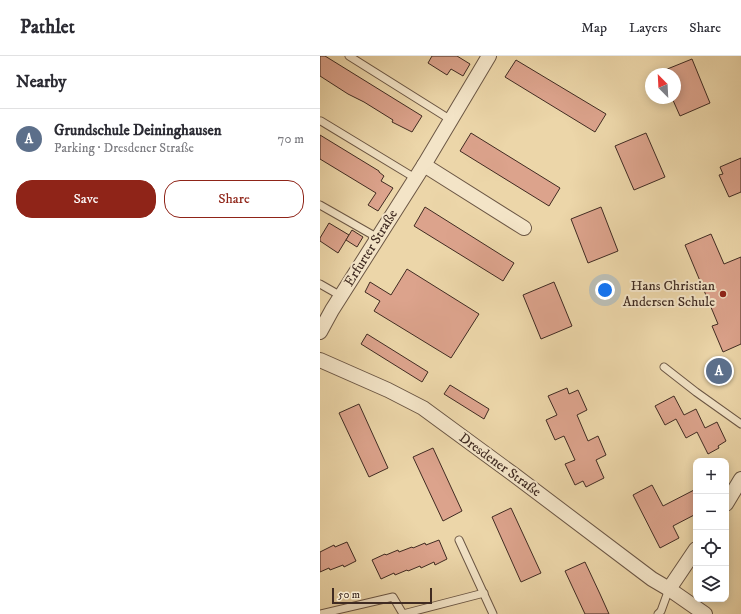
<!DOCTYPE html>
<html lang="en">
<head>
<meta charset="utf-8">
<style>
  :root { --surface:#fff; --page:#f2f2f3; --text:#2b2b33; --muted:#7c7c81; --line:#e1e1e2; --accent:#8f2418 }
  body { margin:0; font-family:"IM FELL DW Pica",serif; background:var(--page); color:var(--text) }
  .controls { position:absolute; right:12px; bottom:12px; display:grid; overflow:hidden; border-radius:8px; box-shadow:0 2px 10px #0003 }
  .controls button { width:36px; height:36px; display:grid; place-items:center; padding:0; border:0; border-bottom:1px solid var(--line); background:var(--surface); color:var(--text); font:20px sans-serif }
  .compass { position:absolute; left:325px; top:12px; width:36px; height:36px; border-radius:50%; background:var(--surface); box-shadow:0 2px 10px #0003; rotate:336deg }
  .scale { position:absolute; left:12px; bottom:10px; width:100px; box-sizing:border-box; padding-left:4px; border:2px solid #402b22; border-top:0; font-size:11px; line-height:14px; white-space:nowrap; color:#402b22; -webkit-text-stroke:3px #f3e4c7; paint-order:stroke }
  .you { position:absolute; left:285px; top:234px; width:14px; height:14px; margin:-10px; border:3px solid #fff; border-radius:50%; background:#1a73e8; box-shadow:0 0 0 6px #1a73e833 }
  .badge { display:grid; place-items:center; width:26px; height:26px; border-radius:50%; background:var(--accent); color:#fff; font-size:13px; font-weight:700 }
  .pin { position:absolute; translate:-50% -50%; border:2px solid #fff; box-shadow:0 1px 4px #0006 }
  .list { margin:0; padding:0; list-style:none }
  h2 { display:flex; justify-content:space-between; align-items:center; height:52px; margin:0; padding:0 16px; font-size:17px }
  h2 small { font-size:13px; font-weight:400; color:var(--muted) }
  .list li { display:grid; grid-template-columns:26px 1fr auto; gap:12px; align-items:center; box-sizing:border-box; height:60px; padding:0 16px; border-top:1px solid var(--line) }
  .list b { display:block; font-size:15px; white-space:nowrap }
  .list p { margin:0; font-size:13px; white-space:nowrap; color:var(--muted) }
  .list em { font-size:13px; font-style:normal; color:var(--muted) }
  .actions { display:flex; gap:8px; padding:12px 16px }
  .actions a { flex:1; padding:9px 0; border:1px solid var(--accent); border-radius:16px; text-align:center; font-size:14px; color:var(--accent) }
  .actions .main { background:var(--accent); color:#fff }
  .icon { flex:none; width:22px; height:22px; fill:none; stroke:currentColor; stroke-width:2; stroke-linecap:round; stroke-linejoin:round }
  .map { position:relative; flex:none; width:421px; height:558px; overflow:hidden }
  header { display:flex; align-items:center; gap:24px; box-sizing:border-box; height:56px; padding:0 20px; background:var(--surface); border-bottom:1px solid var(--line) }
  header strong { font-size:19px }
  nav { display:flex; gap:22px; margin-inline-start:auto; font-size:14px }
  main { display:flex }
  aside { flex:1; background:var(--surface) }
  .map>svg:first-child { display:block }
  .building { fill:#dca38c; stroke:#402b22 }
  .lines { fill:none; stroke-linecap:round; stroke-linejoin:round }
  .service-casing { stroke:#6b5644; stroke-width:9 }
  .minor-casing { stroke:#6b5644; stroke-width:16 }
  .service { stroke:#f3e4c7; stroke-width:7 }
  .minor { stroke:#f3e4c7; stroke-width:14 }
  .poi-dot { fill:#8f2418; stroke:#f3e4c7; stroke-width:1.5 }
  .labels { text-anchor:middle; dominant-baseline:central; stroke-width:4; stroke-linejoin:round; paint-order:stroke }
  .street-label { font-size:14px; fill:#402b22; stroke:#f3e4c7 }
  .poi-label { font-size:14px; fill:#402b22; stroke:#f3e4c7; text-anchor:end }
</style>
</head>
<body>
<header>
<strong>Pathlet</strong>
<nav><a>Map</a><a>Layers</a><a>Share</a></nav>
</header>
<main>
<aside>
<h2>Nearby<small></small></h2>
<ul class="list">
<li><span class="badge" style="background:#5c6f8a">A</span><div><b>Grundschule Deininghausen</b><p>Parking · Dresdener Straße</p></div><em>70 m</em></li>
</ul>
<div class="actions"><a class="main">Save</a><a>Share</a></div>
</aside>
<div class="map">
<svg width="421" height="558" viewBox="0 0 421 558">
  <rect width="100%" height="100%" fill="#ecd6a9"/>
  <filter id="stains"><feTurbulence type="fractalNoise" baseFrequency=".005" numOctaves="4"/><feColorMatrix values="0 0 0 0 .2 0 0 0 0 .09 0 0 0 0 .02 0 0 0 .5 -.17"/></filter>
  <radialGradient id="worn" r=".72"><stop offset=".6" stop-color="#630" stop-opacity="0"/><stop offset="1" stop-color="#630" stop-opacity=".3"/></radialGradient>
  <!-- building -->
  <g class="building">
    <polygon points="0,0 5,0 102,60 92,76 72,66 73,64 44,46 28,38 0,20"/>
    <polygon points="112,0 137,0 150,8 143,20 131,13 127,19 108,7"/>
    <polygon points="372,3 390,47 360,60 352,42 355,42 355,18 335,18"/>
    <polygon points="196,4 286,58 275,76 185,21"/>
    <polygon points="151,77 240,132 229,150 140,95"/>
    <polygon points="326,77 345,121 314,134 295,90"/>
    <polygon points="0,79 59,115 59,116 64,120 61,125 73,132 58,155 48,149 56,137 0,103"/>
    <polygon points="421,102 421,136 409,141 399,119 403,118 400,111"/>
    <polygon points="105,151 194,207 183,225 94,170"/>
    <polygon points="281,151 298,195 268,207 251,163"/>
    <polygon points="9,167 29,179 18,197 0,185 0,182"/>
    <polygon points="32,174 43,181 37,191 26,184"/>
    <polygon points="391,178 404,208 421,201 421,288 403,296 392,270 398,268 365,189"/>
    <polygon points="87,213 159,258 131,302 54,255 60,245 45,236 50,226 71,239"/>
    <polygon points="234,226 252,270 221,283 203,239"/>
    <polygon points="47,278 108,316 102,326 41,288"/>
    <polygon points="130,329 169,353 164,363 124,338"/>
    <polygon points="247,332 249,338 258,334 267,354 257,359 268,385 278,380 286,399 276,404 284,422 266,431 263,425 255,429 245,408 255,404 244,380 235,384 226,364 237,359 228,340"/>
    <polygon points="354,340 364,359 376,353 385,372 397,366 406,385 398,390 399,392 388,398 377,376 366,382 356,363 345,369 335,350"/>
    <polygon points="39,348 68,412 49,421 19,357"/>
    <polygon points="113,392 142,455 123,465 93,401"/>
    <polygon points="332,429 343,450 376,433 376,458 353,470 359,482 340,492 313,439"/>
    <polygon points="191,452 221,517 201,526 172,461"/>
    <polygon points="119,484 127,503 115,509 114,506 101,512 100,510 88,515 87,514 75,519 74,517 61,523 52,504 65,498 66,499 78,494 79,496 92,491 93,492 105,487 106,489"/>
    <polygon points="27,486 36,505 24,511 23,509 10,514 9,512 0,516 0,496 14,489 15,491"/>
    <polygon points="265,506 280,538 289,558 265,558 245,515"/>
  </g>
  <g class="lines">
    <!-- service casing -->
    <g class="service-casing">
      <g id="service">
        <polyline points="29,0 131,64"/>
        <polyline points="1,65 95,122"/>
        <polyline points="0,149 58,182"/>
        <polyline points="0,228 21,240"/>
        <polyline points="344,311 376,336 421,368"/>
        <polyline points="139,484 173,558"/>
        <polyline points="0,558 73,541 83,558 164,537"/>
        <polyline points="338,558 341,555 349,533"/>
      </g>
    </g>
    <!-- minor casing -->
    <g class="minor-casing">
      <g id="minor">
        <polyline points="104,109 204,172"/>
        <polyline points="0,276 12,254 104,109 169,0"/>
        <polyline points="0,304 68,334 103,352 193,418 332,523 349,533 385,558"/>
        <polyline points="406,448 421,423"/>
        <polyline points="349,533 376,493"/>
      </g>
    </g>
    <!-- service -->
    <use href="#service" class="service"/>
    <!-- minor -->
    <use href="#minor" class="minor"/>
  </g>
  <!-- markers -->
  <circle class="poi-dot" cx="403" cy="238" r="4"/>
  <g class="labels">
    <!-- street labels -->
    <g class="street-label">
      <text transform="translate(51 192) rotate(-58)">Erfurter Straße</text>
      <text transform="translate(180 409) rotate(36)">Dresdener Straße</text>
    </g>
    <!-- poi labels -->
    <g class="poi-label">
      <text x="395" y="230">Hans Christian<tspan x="395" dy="16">Andersen Schule</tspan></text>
    </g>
  </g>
  <rect width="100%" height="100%" filter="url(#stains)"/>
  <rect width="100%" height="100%" fill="url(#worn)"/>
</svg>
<div class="controls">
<button>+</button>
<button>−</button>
<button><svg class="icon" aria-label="locate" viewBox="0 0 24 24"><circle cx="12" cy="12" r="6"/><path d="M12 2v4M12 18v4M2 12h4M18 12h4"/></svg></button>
<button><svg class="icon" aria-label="layers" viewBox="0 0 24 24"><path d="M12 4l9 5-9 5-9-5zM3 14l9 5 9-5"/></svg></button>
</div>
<svg class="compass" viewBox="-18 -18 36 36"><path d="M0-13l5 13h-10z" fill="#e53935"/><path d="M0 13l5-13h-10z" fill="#7c7c81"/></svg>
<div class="scale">50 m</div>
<div class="you"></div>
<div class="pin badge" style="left:399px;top:315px;background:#5c6f8a">A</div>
</div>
</main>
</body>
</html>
